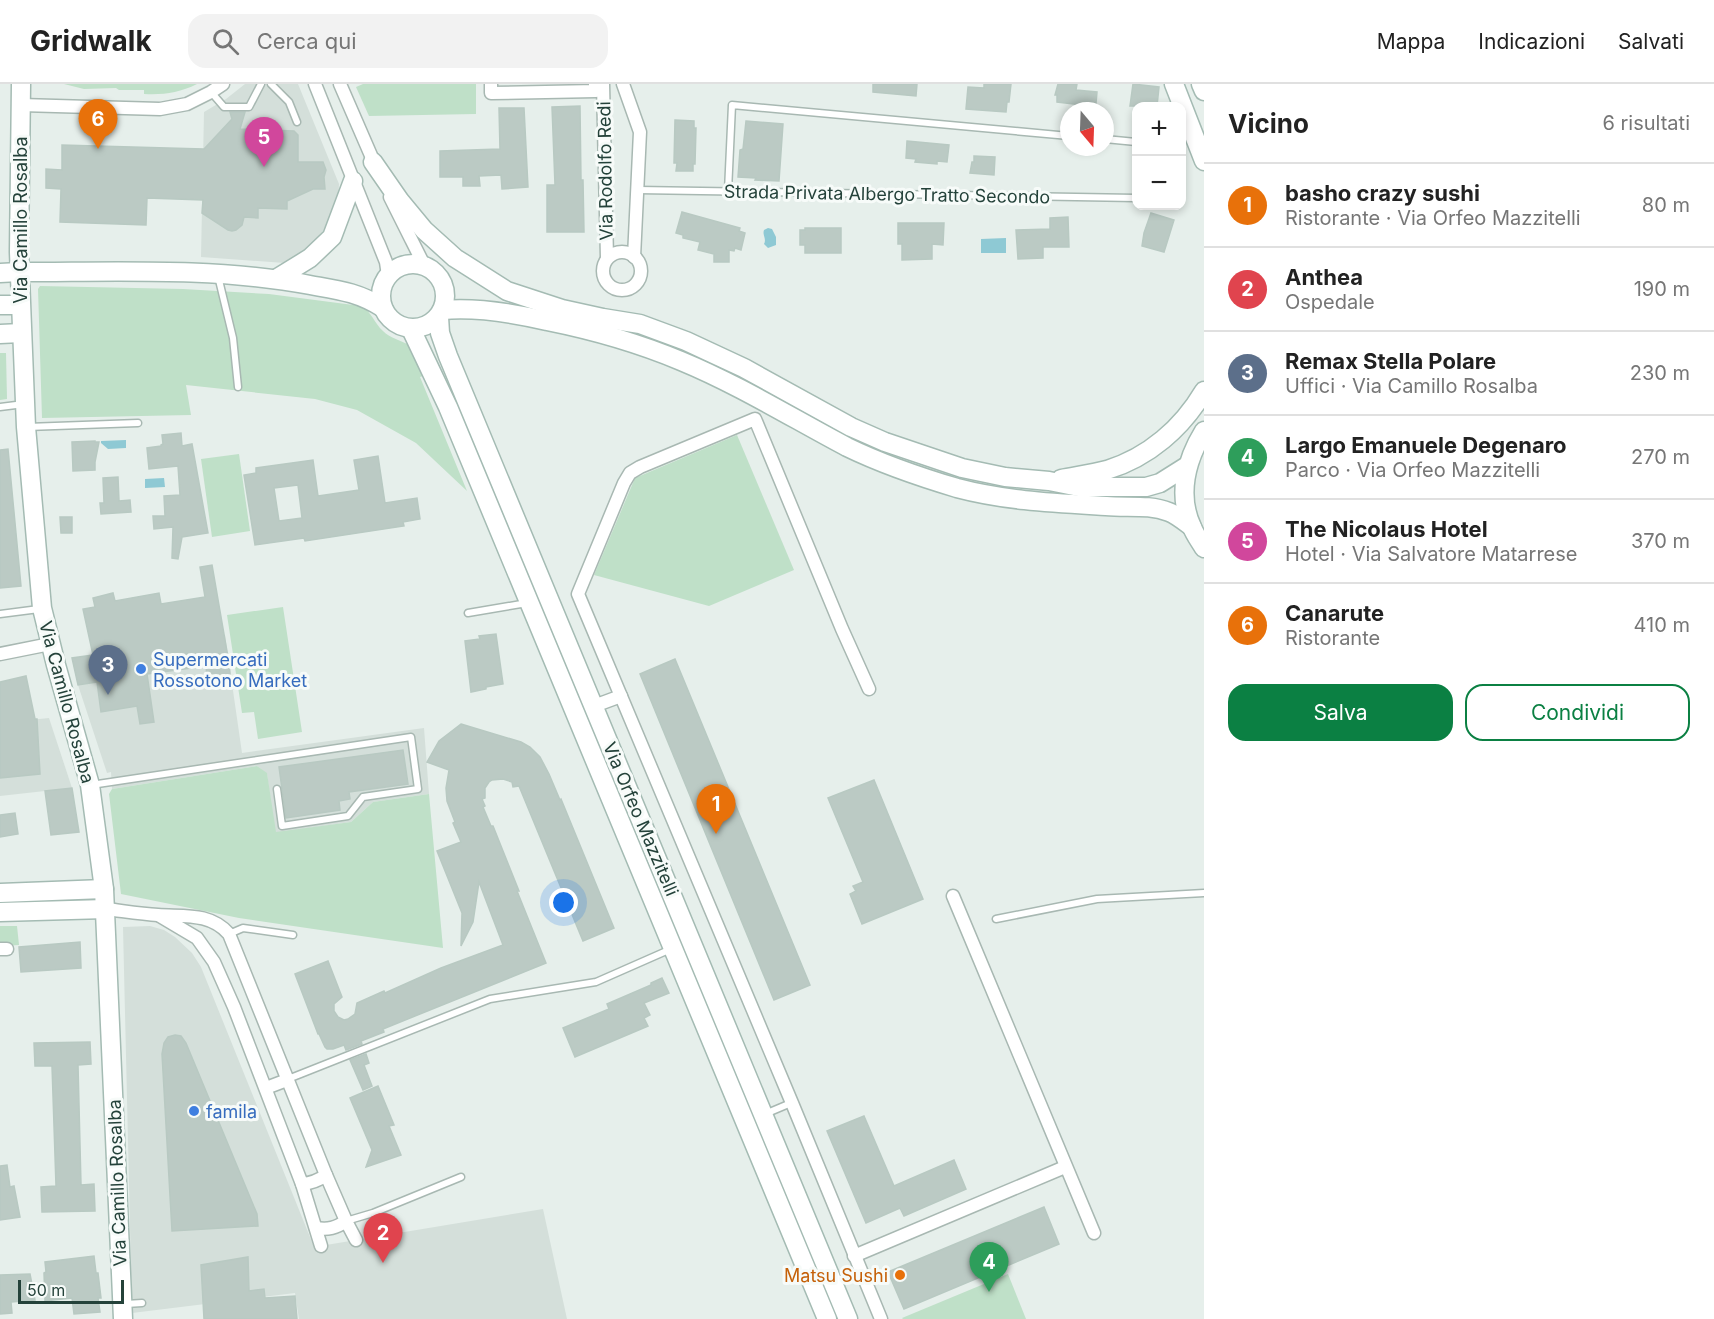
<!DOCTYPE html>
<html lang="it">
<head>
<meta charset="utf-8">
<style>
  :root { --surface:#fff; --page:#f2f2f2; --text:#222; --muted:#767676; --line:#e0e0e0; --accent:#0b8043 }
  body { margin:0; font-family:Inter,sans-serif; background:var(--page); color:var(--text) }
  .controls { position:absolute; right:18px; top:18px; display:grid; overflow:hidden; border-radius:12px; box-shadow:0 3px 9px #0003 }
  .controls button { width:54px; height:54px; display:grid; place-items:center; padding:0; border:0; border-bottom:2px solid var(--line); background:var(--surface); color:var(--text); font:30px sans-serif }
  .compass { position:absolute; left:1060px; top:18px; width:54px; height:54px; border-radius:50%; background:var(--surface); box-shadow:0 3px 9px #0003; rotate:161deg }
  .scale { position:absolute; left:18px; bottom:15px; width:106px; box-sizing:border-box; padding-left:6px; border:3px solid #24423a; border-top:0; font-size:16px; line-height:21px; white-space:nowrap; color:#24423a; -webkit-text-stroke:4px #f7fbf9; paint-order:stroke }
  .you { position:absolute; left:564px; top:819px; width:21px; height:21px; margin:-15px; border:4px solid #fff; border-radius:50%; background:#1a73e8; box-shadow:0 0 0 9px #1a73e833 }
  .badge { display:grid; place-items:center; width:39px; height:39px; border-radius:50%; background:var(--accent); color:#fff; font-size:20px; font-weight:700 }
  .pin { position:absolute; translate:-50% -50px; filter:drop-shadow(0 2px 3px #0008) }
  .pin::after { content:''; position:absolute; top:32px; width:21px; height:18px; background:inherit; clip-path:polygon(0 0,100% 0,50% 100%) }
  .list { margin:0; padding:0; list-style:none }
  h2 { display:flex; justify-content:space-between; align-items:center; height:78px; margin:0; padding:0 24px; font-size:26px }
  h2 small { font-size:20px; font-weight:400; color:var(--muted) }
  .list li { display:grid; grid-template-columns:39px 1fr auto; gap:18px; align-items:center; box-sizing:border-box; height:84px; padding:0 24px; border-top:2px solid var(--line) }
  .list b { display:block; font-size:22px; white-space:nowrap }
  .list p { margin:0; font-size:20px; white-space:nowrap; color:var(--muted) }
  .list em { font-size:20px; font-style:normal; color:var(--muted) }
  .actions { display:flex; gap:12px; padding:18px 24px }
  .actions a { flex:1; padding:14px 0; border:2px solid var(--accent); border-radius:18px; text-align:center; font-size:21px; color:var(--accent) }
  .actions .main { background:var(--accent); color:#fff }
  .icon { flex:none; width:33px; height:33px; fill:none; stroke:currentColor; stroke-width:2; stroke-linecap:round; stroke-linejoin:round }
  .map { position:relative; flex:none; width:1204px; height:1235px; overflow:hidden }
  header { display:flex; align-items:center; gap:36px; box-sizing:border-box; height:84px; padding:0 30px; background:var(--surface); border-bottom:2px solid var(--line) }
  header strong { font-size:28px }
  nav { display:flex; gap:33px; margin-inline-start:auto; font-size:21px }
  .search { width:420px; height:54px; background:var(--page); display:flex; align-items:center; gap:15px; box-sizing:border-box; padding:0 21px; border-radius:18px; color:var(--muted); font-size:22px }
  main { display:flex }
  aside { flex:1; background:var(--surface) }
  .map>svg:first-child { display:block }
  .built { fill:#d4dfda }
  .green { fill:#bfe0c8 }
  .water { fill:#8ec9d4 }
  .building { fill:#bbcac4; stroke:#b8c9c2; stroke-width:1.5; fill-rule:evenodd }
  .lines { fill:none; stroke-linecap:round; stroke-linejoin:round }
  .lane-casing { stroke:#a8b8b2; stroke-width:9 }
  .street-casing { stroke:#a8b8b2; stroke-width:15 }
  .secondary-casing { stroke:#a4bbb3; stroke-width:21 }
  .lane { stroke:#fff; stroke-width:6 }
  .street { stroke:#fff; stroke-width:12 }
  .secondary { stroke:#fff; stroke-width:18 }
  .shop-dot { fill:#3f7fe0; stroke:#f7fbf9; stroke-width:2 }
  .food-dot { fill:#e8710a; stroke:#f7fbf9; stroke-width:2 }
  .labels { text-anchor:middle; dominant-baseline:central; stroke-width:6; stroke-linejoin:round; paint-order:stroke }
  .street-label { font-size:18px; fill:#24423a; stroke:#f7fbf9 }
  .shop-label { font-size:18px; fill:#366cbe; stroke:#f7fbf9; text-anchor:start }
  .food-label { font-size:18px; fill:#c56008; stroke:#f7fbf9; text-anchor:end }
</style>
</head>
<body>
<header>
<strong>Gridwalk</strong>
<div class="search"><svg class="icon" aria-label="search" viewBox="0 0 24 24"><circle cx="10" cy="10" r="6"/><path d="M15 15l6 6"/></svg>Cerca qui</div>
<nav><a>Mappa</a><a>Indicazioni</a><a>Salvati</a></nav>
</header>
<main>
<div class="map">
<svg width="1204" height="1235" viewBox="0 0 1204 1235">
  <rect width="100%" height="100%" fill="#e6efeb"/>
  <!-- built -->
  <g class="built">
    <polygon points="245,0 298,0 339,100 338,118 323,147 308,166 285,179 201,173 204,28 226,15"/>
    <polygon points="225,551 242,669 424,644 429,710 373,718 351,738 275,749 267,690 257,682 112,705 111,688 107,689 78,601 72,574"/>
    <polygon points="49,634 72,704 0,712 0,639"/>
    <polygon points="150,842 164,846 175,853 192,869 201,883 314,1163 543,1125 567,1235 299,1235 295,1209 132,1229 123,843"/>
  </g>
  <!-- green -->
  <g class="green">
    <path d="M64 0H197C179 9 163 11 144 10V6H119L116 4 84 5Z"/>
    <polygon points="363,0 476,0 476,30 369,32 356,3"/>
    <path d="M40 202 183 205 269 210 361 222C372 228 374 239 383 247 390 254 400 256 409 261L423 292 420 293 467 407 416 359 357 326 315 315 186 301 191 331 42 334 38 205Z"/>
    <polygon points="0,269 6,269 7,315 0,316"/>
    <polygon points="737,351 794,486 709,522 594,491 635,394"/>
    <polygon points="239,370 250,447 212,453 201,375"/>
    <polygon points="283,523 302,648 258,655 254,628 242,629 227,531"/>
    <polygon points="257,682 267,689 276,748 351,738 373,718 429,710 443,864 239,834 121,810 109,710 112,705"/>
    <polygon points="0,842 17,842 19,861 0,862"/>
    <polygon points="1008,1190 1026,1235 903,1235 902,1234"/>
  </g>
  <!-- water -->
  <g class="water">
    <path d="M768 144 772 145 776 153V161L768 164 764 160C767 155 762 151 764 146Z"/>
    <polygon points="1006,154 1006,169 981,169 981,155"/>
    <polygon points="126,356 126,364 108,365 101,359 101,357"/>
    <polygon points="164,394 165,403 145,404 145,395"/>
  </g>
  <!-- building -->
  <g class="building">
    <polygon points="873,0 917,0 916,12 873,8"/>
    <polygon points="984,0 1011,0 1009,18 1007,18 1006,28 966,25 968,3 984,4"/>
    <polygon points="1058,0 1077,0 1076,6 1097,8 1096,19 1083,18 1082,21 1057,18 1057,11 1055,11"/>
    <polygon points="1133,0 1159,3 1157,22 1130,22"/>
    <polygon points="580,22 581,96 583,96 584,148 547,148 547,101 555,101 552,23"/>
    <polygon points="499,24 524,24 528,103 502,105 501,91 479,92 480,102 463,102 463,93 440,93 440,67 500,65"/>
    <polygon points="230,28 245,28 240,45 294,47 298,51 298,78 323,78 326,86 324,93 325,105 313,105 287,117 287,125 258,124 258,134 244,133 242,141 236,146 232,147 228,146 202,129 203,116 147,114 146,141 60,138 61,105 46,104 46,85 62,86 62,61 204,65 232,35"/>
    <polygon points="675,36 694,37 694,44 696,44 695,80 693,80 693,87 676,87 677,79 674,79"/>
    <polygon points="746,37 783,40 779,97 755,96 756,94 738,93 740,66 743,65"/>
    <polygon points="907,57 949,61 947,78 937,77 937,80 915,78 916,75 906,74"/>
    <polygon points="974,72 995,73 994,91 970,89 972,78 974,78"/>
    <polygon points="682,128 740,144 739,147 745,149 741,166 735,164 734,167 729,166 729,178 714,178 714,170 698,166 700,158 683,154 683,151 676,149"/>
    <polygon points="1151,129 1174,136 1164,168 1142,162 1144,149"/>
    <polygon points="1068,133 1069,163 1043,163 1043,174 1018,175 1016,146 1050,145 1050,134"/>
    <polygon points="898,139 944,139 943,161 932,160 932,175 902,176 902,160 898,160"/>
    <polygon points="805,144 841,144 841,169 805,169 805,161 800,161 800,146 805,146"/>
    <polygon points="181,349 182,362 192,360 208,449 182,453 178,475 172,474 173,443 154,445 153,432 165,432 164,412 180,411 178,382 149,385 147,364 161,362 161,361 163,360 162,351"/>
    <polygon points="95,357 95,358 99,358 95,378 95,386 73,387 72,358"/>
    <polygon points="8,365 21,502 0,504 0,366"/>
    <path d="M378 372 385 419 417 414 420 435 403 438 404 442 305 457 304 454 255 461 244 391 256 389V384L313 376 318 412 359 406 354 376ZM298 401 302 434 279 437 274 404Z"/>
    <polygon points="118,393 119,417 130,416 131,428 101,430 100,419 104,419 103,394"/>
    <polygon points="60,433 72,433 72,449 61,449"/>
    <polygon points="212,481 229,579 230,590 207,593 206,582 147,590 154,638 140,640 137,622 101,628 97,598 78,601 72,574 93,571 83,525 95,523 93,514 113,509 115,517 159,509 161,520 205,513 200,483"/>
    <polygon points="496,550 503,600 486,603 486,605 471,608 465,557 480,555 479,552"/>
    <polygon points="675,575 810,901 774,916 640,590"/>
    <polygon points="26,592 35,635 37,635 40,690 0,694 0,598"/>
    <polygon points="461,640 521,658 530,663 540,673 549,690 560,716 561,715 614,844 583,857 519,702 513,703 512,698 503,695 492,696 489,698 485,704 485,714 482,715 485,722 483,723 491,742 493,742 519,807 517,807 546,879 383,945 384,948 361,957 362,960 346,966 344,961 333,965 327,965 325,963 319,950 318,950 295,890 328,877 342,913 334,920 334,927 338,933 344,936 348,935 355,930 357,919 384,907 385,909 441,884 503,861 479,798 473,838 461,862 462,829 437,767 461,758 453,739 455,738 447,717 446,704 449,686 427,678 439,657"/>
    <polygon points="403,666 408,700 349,708 350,715 339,717 340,726 286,734 279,683"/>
    <polygon points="874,696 923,815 862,840 850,810 856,807 853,802 863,798 828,714"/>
    <polygon points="72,704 79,748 51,751 45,707"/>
    <polygon points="15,729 18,750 0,753 0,731"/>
    <polygon points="80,858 81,884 21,888 19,863"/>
    <polygon points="662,894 669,909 644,919 650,931 644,934 648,942 575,973 563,944 609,925 607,920 651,901 651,899"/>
    <polygon points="175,951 181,952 186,959 257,1130 258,1142 172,1147 162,970 164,959 168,953"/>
    <polygon points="90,958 91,980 78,981 81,1101 94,1100 95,1127 42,1128 41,1103 56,1102 52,982 35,982 34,959"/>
    <polygon points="366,970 369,979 364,981 372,1002 363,1006 350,976"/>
    <polygon points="378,1002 394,1041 389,1042 401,1071 366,1083 372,1066 350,1014"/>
    <polygon points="864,1032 894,1102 954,1076 966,1105 904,1132 900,1124 866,1139 827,1047"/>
    <polygon points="7,1081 10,1103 14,1102 20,1133 0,1136 0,1082"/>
    <polygon points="1044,1123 1059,1160 904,1225 888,1188"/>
    <polygon points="94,1172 96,1189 98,1189 101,1214 98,1214 100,1228 74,1230 72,1214 45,1217 44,1189 46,1188 45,1178"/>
    <polygon points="248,1173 249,1207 264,1205 265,1214 295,1212 297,1235 204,1235 201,1181"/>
    <polygon points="30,1190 35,1216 11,1218 12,1229 0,1230 0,1191"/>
  </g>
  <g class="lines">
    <!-- lane casing -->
    <g class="lane-casing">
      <g id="lane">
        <polyline points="271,0 289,18 297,38"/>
        <polyline points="211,8 224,23 249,23 261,0"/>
        <polyline points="1105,55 1136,58"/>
        <polyline points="638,106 1136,114"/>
        <polyline points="728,107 732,21 1069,52"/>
        <polyline points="218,192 233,254 238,303"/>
        <polyline points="0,323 24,320"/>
        <polyline points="27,343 138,339"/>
        <polyline points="468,529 527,519"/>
        <polyline points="0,530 39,525"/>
        <polyline points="91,701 411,653 418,705 363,713 348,732 282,742 277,705"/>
        <polyline points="996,835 1097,815 1204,809"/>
        <polyline points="229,850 243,844 293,851"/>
        <polyline points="288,995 490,915 596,898 671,865"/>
        <polyline points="765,1030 791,1019"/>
        <polyline points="346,1137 373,1129 461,1093"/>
        <polyline points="126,1220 142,1219"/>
      </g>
    </g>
    <!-- street casing -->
    <g class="street-casing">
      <g id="street">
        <polyline points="315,0 386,178 388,192"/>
        <polyline points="340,0 376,83"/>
        <polyline points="491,0 491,9 596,7 595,0"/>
        <polyline points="603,0 607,174"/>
        <polyline points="623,0 640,48 634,173"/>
        <polyline points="21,21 160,25 187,20 211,8 223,0"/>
        <polyline points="390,113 424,181"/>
        <circle cx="622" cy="187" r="19"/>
        <polyline points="0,570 50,560"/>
        <polyline points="869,605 842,545 755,335 640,383 630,389 624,399 578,510 792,1019 881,1235"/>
        <polyline points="594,622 621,612"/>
        <polyline points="953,812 1094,1149"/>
        <path d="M106 825C123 827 141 830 158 831 183 833 210 828 229 850L326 1091 346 1137 356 1156"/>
        <polyline points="160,832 197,854 214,878 234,923 302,1100 321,1162"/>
        <polyline points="0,865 7,865"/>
        <polyline points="266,1004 287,996"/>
        <path d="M302 1100C312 1099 318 1097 326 1091"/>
        <path d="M316 1144C328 1146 336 1144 346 1137"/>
        <polyline points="854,1172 1065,1083"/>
      </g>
    </g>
    <!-- secondary casing -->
    <g class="secondary-casing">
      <g id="secondary">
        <polyline points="21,0 19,168 26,343 42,524 56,581 90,701 104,805 123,1235"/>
        <polyline points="1174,0 1204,77"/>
        <polyline points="1201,0 1204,7"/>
        <polyline points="373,78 400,117 424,146 455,174 507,207 562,225 603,234 640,240 686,257 744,284 851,343 885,358 962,384 1005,393 1049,397 1079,403 1146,403 1160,399 1187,382"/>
        <circle cx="413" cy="212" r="32"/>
        <path d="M0 189 19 188C116 188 215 183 310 201 338 206 358 208 383 224"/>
        <polyline points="276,195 310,174 332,153 353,97"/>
        <polyline points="0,221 20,221"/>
        <path d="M443 226C478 223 513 229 547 237 592 246 638 259 681 277 739 301 792 334 847 363 882 380 920 393 957 404 1006 417 1056 419 1106 422 1127 424 1149 420 1169 428 1177 431 1185 438 1192 443"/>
        <polyline points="439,233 440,249 448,272 848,1235"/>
        <polyline points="411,245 448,323 827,1235"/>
        <polyline points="0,250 21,249"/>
        <path d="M1204 347C1186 376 1177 411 1192 443 1195 451 1200 457 1204 464"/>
        <path d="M1061 395C1076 392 1092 390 1107 386 1149 373 1182 344 1204 307"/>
        <polyline points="0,809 104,805"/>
        <polyline points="0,828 106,825"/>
      </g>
    </g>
    <!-- lane -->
    <use href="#lane" class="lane"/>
    <!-- street -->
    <use href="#street" class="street"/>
    <!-- secondary -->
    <use href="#secondary" class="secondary"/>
  </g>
  <!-- markers -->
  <g class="shop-dot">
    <circle cx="141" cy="585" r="6"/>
    <circle cx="194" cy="1027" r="6"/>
  </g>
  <circle class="food-dot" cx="900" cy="1191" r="6"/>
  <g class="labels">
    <!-- street labels -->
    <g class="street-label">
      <text transform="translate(605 87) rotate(-91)">Via Rodolfo Redi</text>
      <text transform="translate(887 110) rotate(1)">Strada Privata Albergo Tratto Secondo</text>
      <text transform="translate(20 136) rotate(-90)">Via Camillo Rosalba</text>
      <text transform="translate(67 618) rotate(75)">Via Camillo Rosalba</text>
      <text transform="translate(641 735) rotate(67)">Via Orfeo Mazzitelli</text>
      <text transform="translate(117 1099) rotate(-92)">Via Camillo Rosalba</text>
    </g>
    <!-- shop labels -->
    <g class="shop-label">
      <text x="153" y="575">Supermercati<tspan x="153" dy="21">Rossotono Market</tspan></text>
      <text x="206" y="1027">famila</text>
    </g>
    <!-- food labels -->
    <g class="food-label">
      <text x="888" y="1191">Matsu Sushi</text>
    </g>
  </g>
</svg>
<div class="controls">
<button>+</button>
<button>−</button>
</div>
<svg class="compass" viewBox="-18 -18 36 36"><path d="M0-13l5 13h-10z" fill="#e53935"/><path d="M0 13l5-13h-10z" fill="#767676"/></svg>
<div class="scale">50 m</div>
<div class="you"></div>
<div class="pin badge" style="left:716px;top:750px;background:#e8710a">1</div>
<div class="pin badge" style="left:383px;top:1179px;background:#e0444e">2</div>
<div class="pin badge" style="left:108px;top:611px;background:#5c6f8a">3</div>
<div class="pin badge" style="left:989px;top:1208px;background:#2e9e5b">4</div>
<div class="pin badge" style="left:264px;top:83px;background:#d1479c">5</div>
<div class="pin badge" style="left:98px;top:65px;background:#e8710a">6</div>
</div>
<aside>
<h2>Vicino<small>6 risultati</small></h2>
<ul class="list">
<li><span class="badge" style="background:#e8710a">1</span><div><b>basho crazy sushi</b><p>Ristorante · Via Orfeo Mazzitelli</p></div><em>80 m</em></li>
<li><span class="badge" style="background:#e0444e">2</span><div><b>Anthea</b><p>Ospedale</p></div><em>190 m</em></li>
<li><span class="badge" style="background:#5c6f8a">3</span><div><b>Remax Stella Polare</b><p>Uffici · Via Camillo Rosalba</p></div><em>230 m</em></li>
<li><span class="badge" style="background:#2e9e5b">4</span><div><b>Largo Emanuele Degenaro</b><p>Parco · Via Orfeo Mazzitelli</p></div><em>270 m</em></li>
<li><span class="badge" style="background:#d1479c">5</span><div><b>The Nicolaus Hotel</b><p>Hotel · Via Salvatore Matarrese</p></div><em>370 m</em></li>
<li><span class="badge" style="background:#e8710a">6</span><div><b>Canarute</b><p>Ristorante</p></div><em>410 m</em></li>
</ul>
<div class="actions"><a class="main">Salva</a><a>Condividi</a></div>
</aside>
</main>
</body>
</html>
